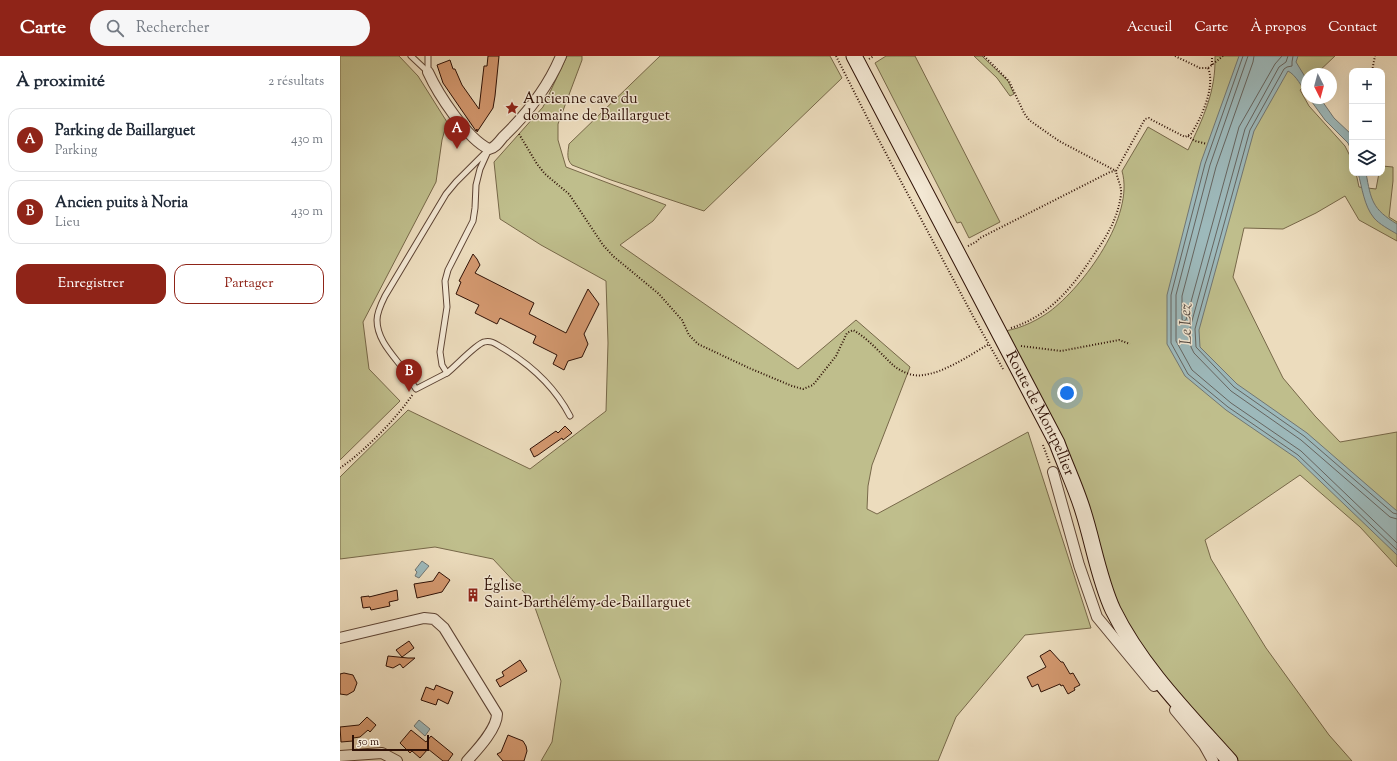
<!DOCTYPE html>
<html lang="fr">
<head>
<meta charset="utf-8">
<style>
  :root { --surface:#fff; --page:#f6f6f7; --text:#1f2937; --muted:#747a83; --line:#e0e1e3; --accent:#8f2418 }
  body { margin:0; font-family:"Sorts Mill Goudy",serif; background:var(--page); color:var(--text) }
  .controls { position:absolute; right:12px; top:12px; display:grid; overflow:hidden; border-radius:8px; box-shadow:0 4px 16px #0002 }
  .controls button { width:36px; height:36px; display:grid; place-items:center; padding:0; border:0; border-bottom:1px solid var(--line); background:var(--surface); color:var(--text); font:20px sans-serif }
  .compass { position:absolute; left:961px; top:12px; width:36px; height:36px; border-radius:50%; background:var(--surface); box-shadow:0 4px 16px #0002; rotate:174deg }
  .scale { position:absolute; left:12px; bottom:10px; width:77px; box-sizing:border-box; padding-left:4px; border:2px solid #2f1106; border-top:0; font-size:11px; line-height:14px; white-space:nowrap; color:#2f1106; -webkit-text-stroke:3px #f3e8d4; paint-order:stroke }
  .you { position:absolute; left:727px; top:337px; width:14px; height:14px; margin:-10px; border:3px solid #fff; border-radius:50%; background:#1a73e8; box-shadow:0 0 0 6px #1a73e833 }
  .badge { display:grid; place-items:center; width:26px; height:26px; border-radius:50%; background:var(--accent); color:#fff; font-size:13px; font-weight:700 }
  .pin { position:absolute; translate:-50% -33px; filter:drop-shadow(0 1px 2px #0008) }
  .pin::after { content:''; position:absolute; top:21px; width:14px; height:12px; background:inherit; clip-path:polygon(0 0,100% 0,50% 100%) }
  .list { margin:0; padding:0; list-style:none }
  h2 { display:flex; justify-content:space-between; align-items:center; height:52px; margin:0; padding:0 16px; font-size:17px }
  h2 small { font-size:13px; font-weight:400; color:var(--muted) }
  .list li { display:grid; grid-template-columns:26px 1fr auto; gap:12px; align-items:center; box-sizing:border-box; height:64px; margin:0 8px 8px; padding:0 8px; border:1px solid var(--line); border-radius:12px }
  .list b { display:block; font-size:15px; white-space:nowrap }
  .list p { margin:0; font-size:13px; white-space:nowrap; color:var(--muted) }
  .list em { font-size:13px; font-style:normal; color:var(--muted) }
  .actions { display:flex; gap:8px; padding:12px 16px }
  .actions a { flex:1; padding:9px 0; border:1px solid var(--accent); border-radius:12px; text-align:center; font-size:14px; color:var(--accent) }
  .actions .main { background:var(--accent); color:#fff }
  .icon { flex:none; width:22px; height:22px; fill:none; stroke:currentColor; stroke-width:2; stroke-linecap:round; stroke-linejoin:round }
  .map { position:relative; flex:none; width:1057px; height:705px; overflow:hidden }
  header { display:flex; align-items:center; gap:24px; box-sizing:border-box; height:56px; padding:0 20px; background:var(--accent); color:#fff }
  header strong { font-size:19px }
  nav { display:flex; gap:22px; margin-inline-start:auto; font-size:14px }
  .search { width:280px; height:36px; background:var(--page); display:flex; align-items:center; gap:10px; box-sizing:border-box; padding:0 14px; border-radius:22px; color:var(--muted); font-size:15px }
  main { display:flex }
  aside { flex:1; background:var(--surface) }
  .map>svg:first-child { display:block }
  .green { fill:#bfbe8c; stroke:#776849 }
  .water { fill:#9db9bb; stroke:#717673 }
  .lines { fill:none; stroke-linecap:round; stroke-linejoin:round }
  .shore { stroke:#666560; stroke-width:1 }
  .building { fill:#d3986f; stroke:#2f1106 }
  .service-casing { stroke:#5e4434; stroke-width:7 }
  .minor-casing { stroke:#5e4434; stroke-width:12 }
  .secondary-casing { stroke:#2f1106; stroke-width:17 }
  .path { stroke:#2f1106; stroke-width:2; stroke-dasharray:1 2; stroke-linecap:butt }
  .service { stroke:#f3e8d4; stroke-width:5 }
  .minor { stroke:#f3e8d4; stroke-width:10 }
  .secondary { stroke:#f3e8d4; stroke-width:15 }
  .labels { text-anchor:middle; dominant-baseline:central; stroke-width:3; stroke-linejoin:round; paint-order:stroke }
  .poi-label { font-size:15px; fill:#2f1106; stroke:#f3e8d4; text-anchor:start }
  .street-label { font-size:15px; fill:#2f1106; stroke:#f3e8d4 }
  .water-label { font-size:16px; font-style:italic; fill:#564c45; stroke:#f3e8d4 }
</style>
</head>
<body>
<header>
<strong>Carte</strong>
<div class="search"><svg class="icon" aria-label="search" viewBox="0 0 24 24"><circle cx="10" cy="10" r="6"/><path d="M15 15l6 6"/></svg>Rechercher</div>
<nav><a>Accueil</a><a>Carte</a><a>À propos</a><a>Contact</a></nav>
</header>
<main>
<aside>
<h2>À proximité<small>2 résultats</small></h2>
<ul class="list">
<li><span class="badge">A</span><div><b>Parking de Baillarguet</b><p>Parking</p></div><em>430 m</em></li>
<li><span class="badge">B</span><div><b>Ancien puits à Noria</b><p>Lieu</p></div><em>430 m</em></li>
</ul>
<div class="actions"><a class="main">Enregistrer</a><a>Partager</a></div>
</aside>
<div class="map">
<svg width="1057" height="705" viewBox="0 0 1057 705">
  <rect width="100%" height="100%" fill="#ecdcbd"/>
  <filter id="stains"><feTurbulence type="fractalNoise" baseFrequency=".005" numOctaves="4"/><feColorMatrix values="0 0 0 0 .2 0 0 0 0 .09 0 0 0 0 .02 0 0 0 .5 -.17"/></filter>
  <radialGradient id="worn" r=".72"><stop offset=".6" stop-color="#630" stop-opacity="0"/><stop offset="1" stop-color="#630" stop-opacity=".3"/></radialGradient>
  <!-- green -->
  <g class="green">
    <polygon points="0,0 59,0 78,20 107,66 102,84 96,126 23,266 29,313 60,345 0,404"/>
    <polygon points="227,0 242,0 242,4 218,68 218,84 226,111 326,149 313,165 280,189 458,313 516,264 570,311 532,409 528,430 527,453 537,458 688,376 751,572 685,579 616,661 598,705 201,705 212,686 221,625 193,546 153,503 95,491 0,503 0,421 68,354 190,413 266,355 268,287 266,225 201,189 160,163 154,106 203,51"/>
    <path d="M320 0H490L502 22 364 155 271 124 232 109C226 103 228 96 229 88Z"/>
    <polygon points="546,0 575,0 660,166 629,182 621,166 617,167 535,7"/>
    <polygon points="634,0 642,0 668,25 674,38 670,40 657,22"/>
    <path d="M875 0H995L976 18H967V27L960 34 969 50 1005 90 1012 104V117H1016L1019 131 1036 133 1039 117H1042V110L1053 111V125L1049 161 1057 166V185L1019 164 1005 140 976 157 943 173 904 172 893 221 943 322 975 360 1000 386 1057 376V511L1020 471 960 419 865 484 871 503 926 592 989 679 1012 705H890L773 554 743 454 658 276C677 274 693 267 709 256 744 230 795 160 782 115L808 71 848 94C863 62 876 36 875 0Z"/>
  </g>
  <!-- water -->
  <g class="water">
    <path d="M899 0H958L956 6 967 24V39C962 31 956 19 948 15L914 75 859 274 860 291 897 328 967 377 1057 455V499L956 402 886 354 845 320 827 288V239L861 106Z"/>
    <polygon points="969,42 980,42 994,62 1012,79 1012,96 1008,87 985,64"/>
    <path d="M1018 117H1026C1031 144 1032 153 1057 168V178C1050 174 1039 168 1034 162 1024 150 1022 131 1018 117Z"/>
    <polygon points="82,505 89,510 79,522 75,520 77,516 75,514"/>
    <polygon points="79,664 90,673 85,680 74,670"/>
  </g>
  <g class="lines">
    <!-- shore -->
    <g class="shore">
      <polyline points="903,0 865,108 831,239 831,287 848,318 888,351 958,399 1057,494"/>
      <polyline points="908,0 870,109 836,239 836,285 852,314 891,347 961,395 1057,487"/>
      <polyline points="914,0 913,6 876,111 842,240 842,263 843,265 846,264 899,71 935,8 942,0"/>
      <polyline points="948,0 946,6 939,11 905,73 850,272 851,291 854,297 891,335 961,384 1050,461 1057,463"/>
      <polyline points="953,0 952,6 952,10 947,11 944,13 910,74 855,273 856,291 894,331 964,380 1053,457 1057,458"/>
    </g>
  </g>
  <!-- building -->
  <g class="building">
    <polygon points="148,0 159,0 155,40 153,52 137,76 137,73 136,75 103,27 97,9 110,4 113,13 115,13 122,29 139,53 144,10 147,10"/>
    <polygon points="133,198 137,203 140,209 135,217 194,247 189,258 226,277 248,233 259,248 244,278 248,288 242,301 228,305 224,314 213,308 217,299 193,287 196,280 160,262 157,268 135,257 139,249 116,238 121,226 119,225"/>
    <polygon points="225,370 232,377 223,384 222,382 198,399 194,401 190,393 216,375 218,377"/>
    <polygon points="99,516 110,524 102,536 77,542 74,528 93,525"/>
    <polygon points="57,534 58,544 49,546 50,550 31,554 30,551 23,552 21,541 29,540 29,541"/>
    <polygon points="69,585 74,592 62,601 56,594"/>
    <polygon points="710,594 721,606 723,606 730,618 733,617 740,629 734,632 735,634 728,638 723,629 721,630 720,628 701,636 698,628 692,631 687,621 706,611 700,600"/>
    <polygon points="48,600 68,602 75,602 63,612 60,608 53,612 46,610"/>
    <polygon points="180,604 187,615 160,631 156,624 164,620 162,616"/>
    <polygon points="4,617 13,619 17,627 14,635 7,639 0,638 0,618"/>
    <polygon points="96,629 113,636 108,648 98,643 96,649 81,644 86,631 94,634"/>
    <polygon points="27,661 36,669 30,676 28,674 20,681 13,682 13,685 1,686 0,671 19,669"/>
    <polygon points="71,674 86,686 91,680 113,698 108,705 103,705 88,693 80,702 72,695 70,697 60,687"/>
    <polygon points="168,679 183,685 186,690 187,695 184,705 163,705 157,698 161,696"/>
  </g>
  <g class="lines">
    <!-- service casing -->
    <g class="service-casing">
      <g id="service">
        <polyline points="71,0 88,16"/>
        <polyline points="88,0 88,16"/>
        <path d="M149 93 140 113 136 129 135 152 133 165 108 214 105 225 107 251 100 296 102 309 107 317 76 333C71 325 66 317 61 310 50 296 37 282 37 264 37 256 41 248 45 240L106 138 116 126Z"/>
        <path d="M107 317C115 311 136 288 144 286 151 284 156 288 161 291 190 308 215 331 230 360"/>
      </g>
    </g>
    <!-- minor casing -->
    <g class="minor-casing">
      <g id="minor">
        <path d="M88 16C98 38 127 83 149 93 155 92 159 86 163 81 187 58 208 31 221 0"/>
        <polyline points="713,416 739,509 757,561 814,630"/>
        <path d="M0 582 84 562 94 563 104 572 157 658C157 673 137 694 127 705"/>
        <polyline points="835,654 864,689 873,705"/>
        <polyline points="0,700 42,697 57,705"/>
      </g>
    </g>
    <!-- secondary casing -->
    <g class="secondary-casing">
      <g id="secondary">
        <path id="s1" d="M514 0 717 387C725 409 736 432 743 455 753 486 759 524 773 554 801 611 848 658 890 705"/>
      </g>
    </g>
    <!-- path -->
    <g class="path">
      <polyline points="496,0 534,75 634,262 663,313"/>
      <polyline points="644,0 669,25 684,57 689,64 719,85 776,115"/>
      <polyline points="835,0 860,12 868,12 883,0"/>
      <polyline points="529,3 534,0"/>
      <polyline points="872,9 872,0"/>
      <polyline points="1032,15 1035,0"/>
      <path d="M179 78 197 108 205 118 229 138 263 189 273 200 319 238 342 264 349 279 358 288 409 312 452 330 463 333 473 329 496 300 507 277 513 274C529 283 541 298 554 310 562 316 573 321 583 319 604 317 630 299 649 288"/>
      <polyline points="848,80 855,85 867,88"/>
      <polyline points="628,190 636,186 640,182 770,116 775,115"/>
      <path d="M671 272C712 259 734 229 757 194 769 177 778 160 781 139 782 130 777 123 776 115L805 63 809 62 812 64 845 81 851 78C861 63 876 30 868 12"/>
      <polyline points="681,290 721,295 779,284 790,288"/>
      <polyline points="703,389 710,408"/>
      <path d="M0 412C25 395 56 363 73 338"/>
    </g>
    <!-- service -->
    <use href="#service" class="service"/>
    <!-- minor -->
    <use href="#minor" class="minor"/>
    <!-- secondary -->
    <use href="#secondary" class="secondary"/>
  </g>
  <!-- icons -->
  <defs>
    <g id="sight-bare" transform="scale(1.08)"><path d="M0-6L1.8-2.2L6-1.7L2.9 1.2L3.7 5.4L0 3.3L-3.7 5.4L-2.9 1.2L-6-1.7L-1.8-2.2Z" fill="#8f2418" stroke="#f3e8d4" stroke-width="2.5" paint-order="stroke"/></g>
    <g id="building-bare" transform="scale(1.08)"><path d="M-4-6H4V6H1V3H-1V6H-4ZM-2.5-4.3h1.7v1.8h-1.7ZM.8-4.3h1.7v1.8H.8ZM-2.5-1h1.7V.8h-1.7ZM.8-1h1.7V.8H.8Z" fill="#8f2418" stroke="#f3e8d4" stroke-width="2.5" paint-order="stroke"/></g>
  </defs>
  <g fill-rule="evenodd">
    <use href="#sight-bare" x="172" y="52"/>
    <use href="#building-bare" x="133" y="539"/>
  </g>
  <g class="labels">
    <!-- poi labels -->
    <g class="poi-label">
      <text x="183" y="43">Ancienne cave du<tspan x="183" dy="17">domaine de Baillarguet</tspan></text>
      <text x="144" y="530">Église<tspan x="144" dy="17">Saint-Barthélémy-de-Baillarguet</tspan></text>
    </g>
    <!-- street labels -->
    <g class="street-label">
      <text stroke="none"><textPath href="#s1" startOffset="403">Route de Montpellier</textPath></text>
    </g>
    <!-- water labels -->
    <g class="water-label">
      <text transform="translate(847 268) rotate(-91)">Le Lez</text>
    </g>
  </g>
  <rect width="100%" height="100%" filter="url(#stains)"/>
  <rect width="100%" height="100%" fill="url(#worn)"/>
</svg>
<div class="controls">
<button>+</button>
<button>−</button>
<button><svg class="icon" aria-label="layers" viewBox="0 0 24 24"><path d="M12 4l9 5-9 5-9-5zM3 14l9 5 9-5"/></svg></button>
</div>
<svg class="compass" viewBox="-18 -18 36 36"><path d="M0-13l5 13h-10z" fill="#e53935"/><path d="M0 13l5-13h-10z" fill="#747a83"/></svg>
<div class="scale">50 m</div>
<div class="you"></div>
<div class="pin badge" style="left:117px;top:93px">A</div>
<div class="pin badge" style="left:69px;top:336px">B</div>
</div>
</main>
</body>
</html>
